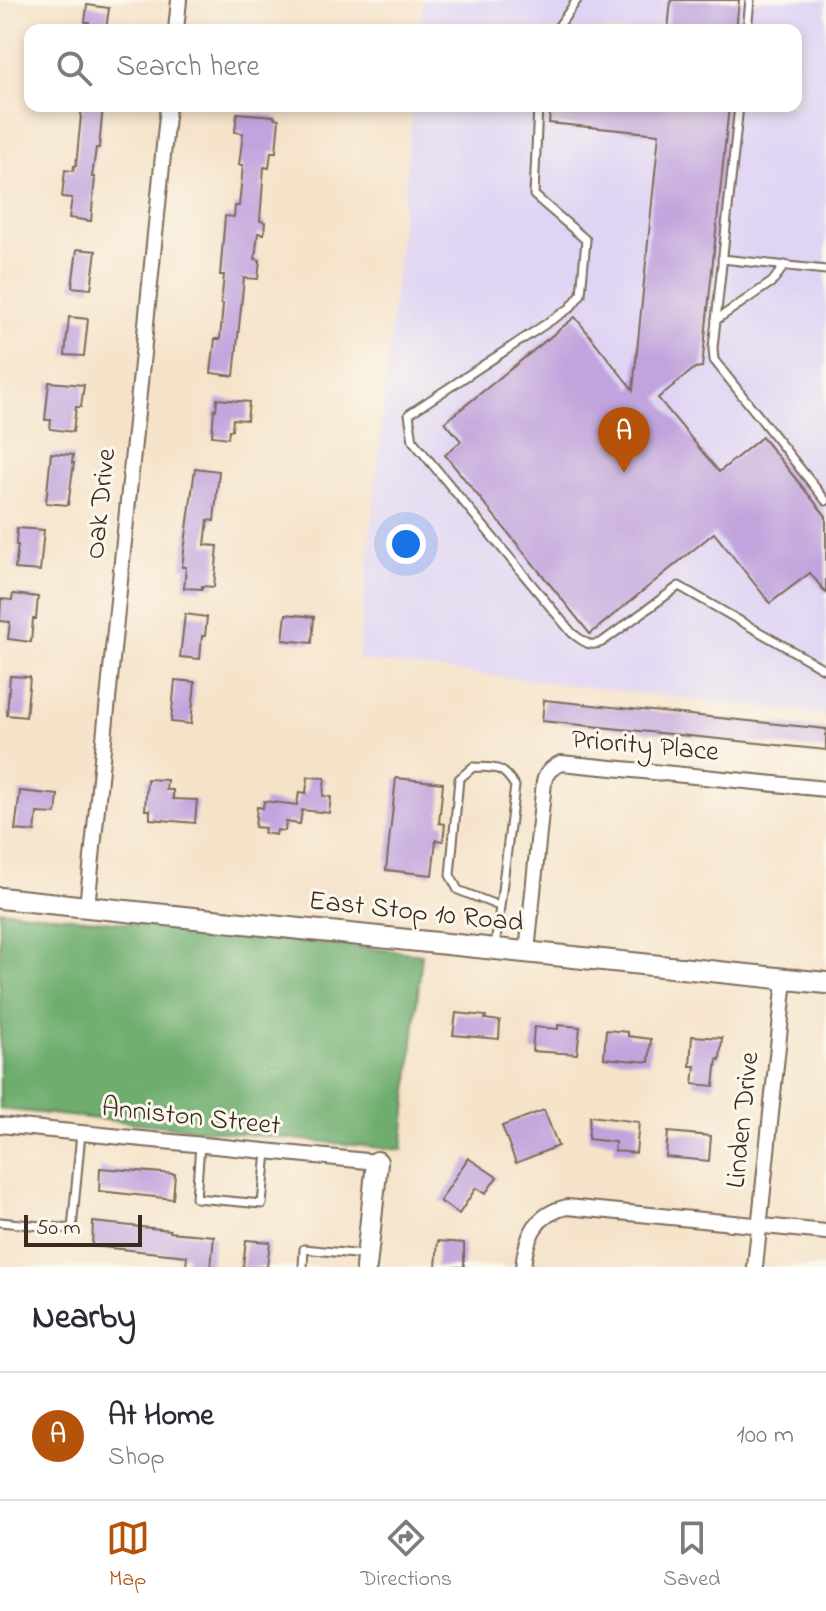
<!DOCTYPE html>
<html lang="en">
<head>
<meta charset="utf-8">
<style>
  :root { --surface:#fff; --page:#f2f2f3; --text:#2b2b33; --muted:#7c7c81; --line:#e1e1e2; --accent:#b45309 }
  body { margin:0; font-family:"Indie Flower",sans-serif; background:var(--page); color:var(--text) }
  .scale { position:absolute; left:24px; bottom:20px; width:118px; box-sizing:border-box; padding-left:8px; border:4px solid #3b2a1e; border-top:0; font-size:22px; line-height:28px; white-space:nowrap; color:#3b2a1e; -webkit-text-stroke:6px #fbf7ec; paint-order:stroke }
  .you { position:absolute; left:406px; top:544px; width:28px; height:28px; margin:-20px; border:6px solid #fff; border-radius:50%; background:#1a73e8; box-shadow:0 0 0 12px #1a73e833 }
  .badge { display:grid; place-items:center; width:52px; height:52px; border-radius:50%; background:var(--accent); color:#fff; font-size:26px; font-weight:700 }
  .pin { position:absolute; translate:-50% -66px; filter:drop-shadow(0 2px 4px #0008) }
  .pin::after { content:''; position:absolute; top:42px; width:28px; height:24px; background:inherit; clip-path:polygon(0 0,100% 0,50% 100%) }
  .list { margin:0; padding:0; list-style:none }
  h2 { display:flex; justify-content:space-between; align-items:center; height:104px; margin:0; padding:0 32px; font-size:34px }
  h2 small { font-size:26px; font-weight:400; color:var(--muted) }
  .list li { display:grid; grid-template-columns:52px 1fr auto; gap:24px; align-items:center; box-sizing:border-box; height:128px; padding:0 32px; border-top:2px solid var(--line) }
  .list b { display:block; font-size:30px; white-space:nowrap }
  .list p { margin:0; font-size:26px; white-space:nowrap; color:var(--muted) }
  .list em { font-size:26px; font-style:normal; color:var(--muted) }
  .icon { flex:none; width:44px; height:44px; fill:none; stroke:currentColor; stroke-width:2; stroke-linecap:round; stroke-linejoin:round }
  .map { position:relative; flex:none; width:826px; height:1267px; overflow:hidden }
  .search { position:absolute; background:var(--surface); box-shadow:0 4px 12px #0003; left:24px; right:24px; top:24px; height:88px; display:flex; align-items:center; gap:20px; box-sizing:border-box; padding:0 28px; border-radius:16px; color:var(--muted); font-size:30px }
  .sheet { height:232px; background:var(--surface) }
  nav { display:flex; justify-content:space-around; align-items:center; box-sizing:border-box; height:112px; border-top:2px solid var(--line); background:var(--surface); font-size:22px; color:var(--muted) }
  nav a { display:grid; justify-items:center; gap:4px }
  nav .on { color:var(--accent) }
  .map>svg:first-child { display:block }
  .built { fill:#e0d4f4 }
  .forest { fill:#6ead6e; stroke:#546c46; stroke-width:2 }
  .building { fill:#c1a4dd }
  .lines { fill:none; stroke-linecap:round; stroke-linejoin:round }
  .lane-casing { stroke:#7c6b5a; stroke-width:11 }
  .street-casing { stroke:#7c6b5a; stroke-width:18 }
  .secondary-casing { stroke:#7c6b5a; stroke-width:24 }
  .lane { stroke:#fff; stroke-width:7 }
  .street { stroke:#fff; stroke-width:14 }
  .secondary { stroke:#fff; stroke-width:20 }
  .labels { text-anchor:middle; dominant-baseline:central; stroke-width:6; stroke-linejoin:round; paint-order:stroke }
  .street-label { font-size:28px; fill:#3b2a1e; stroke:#fbf7ec }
</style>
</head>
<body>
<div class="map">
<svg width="826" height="1267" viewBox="0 0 826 1267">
  <rect width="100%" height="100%" fill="#fbf7ec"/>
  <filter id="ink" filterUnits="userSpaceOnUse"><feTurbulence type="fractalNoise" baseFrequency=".0125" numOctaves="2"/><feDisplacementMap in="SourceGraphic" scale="16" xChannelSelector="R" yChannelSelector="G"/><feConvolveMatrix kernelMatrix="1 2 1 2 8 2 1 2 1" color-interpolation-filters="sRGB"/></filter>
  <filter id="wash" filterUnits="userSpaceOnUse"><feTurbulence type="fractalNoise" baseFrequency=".006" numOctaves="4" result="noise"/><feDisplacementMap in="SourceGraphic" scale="32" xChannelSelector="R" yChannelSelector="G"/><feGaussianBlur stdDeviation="1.8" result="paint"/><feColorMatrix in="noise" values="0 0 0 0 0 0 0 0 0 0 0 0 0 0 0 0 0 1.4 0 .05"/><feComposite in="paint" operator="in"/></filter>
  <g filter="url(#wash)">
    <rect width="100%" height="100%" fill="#f5e3c9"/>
    <!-- built -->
    <polygon class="built" points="423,0 826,0 826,715 358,660 413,106 796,106 796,30 421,30"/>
    <!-- forest -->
    <polygon class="forest" points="0,910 422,954 402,1150 0,1109"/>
    <g id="blocks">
      <!-- building -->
      <g class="building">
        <polygon points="671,0 739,0 736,30 668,30"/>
        <polygon points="87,5 109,8 106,30 89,30 89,22 85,22"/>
        <polygon points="82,106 103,106 99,148 96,148 92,177 95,177 91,221 69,218 72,198 62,197 65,170 73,171 74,166 76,166"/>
        <polygon points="551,106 729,106 702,367 695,368 658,398 719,472 762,437 826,516 826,593 810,573 770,603 714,533 590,634 445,455 461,441 445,422 575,317 633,390 659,134 549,123"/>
        <polygon points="237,113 274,116 274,118 279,119 276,152 271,152 269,168 264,167 260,221 265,222 264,234 258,233 255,259 260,260 258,279 244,278 234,376 211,373 215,339 220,339 223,304 221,304 224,275 220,275 225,216 234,217 235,206 239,206 243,165 239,165 243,133 235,132"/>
        <polygon points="77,249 96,251 91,289 72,287"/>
        <polygon points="69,317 88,319 84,356 65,355"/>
        <polygon points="49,382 84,385 81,407 76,407 73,432 50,429 51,420 45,420"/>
        <polygon points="217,399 249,402 247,420 233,419 232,430 229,430 228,438 212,436 214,409 216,410"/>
        <polygon points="51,453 73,455 72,463 74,463 68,505 46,503"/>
        <polygon points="195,468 219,471 214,521 208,520 205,545 218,546 214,587 202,586 202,589 184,588 186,567 182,567"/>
        <polygon points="17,528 44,530 40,571 15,569 18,545 16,545"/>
        <polygon points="13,594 38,597 36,619 33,619 31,642 8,639 10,622 0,621 1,599 12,600"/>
        <polygon points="185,614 207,617 205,636 202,636 200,659 180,657"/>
        <polygon points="286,614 314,617 312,643 283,640"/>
        <polygon points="10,676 30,677 26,717 7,715"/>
        <polygon points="175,680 195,682 191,724 171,722"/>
        <polygon points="544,700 826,729 826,750 542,721"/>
        <polygon points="308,777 325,778 323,796 331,797 329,813 302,810 300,824 286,822 285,831 277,830 276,835 264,833 265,828 255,827 257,807 263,808 264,801 297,805 299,792 306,793"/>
        <polygon points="396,778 443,783 439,823 445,824 443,841 436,840 432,875 386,870"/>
        <polygon points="147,779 167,780 166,790 173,790 173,799 197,800 195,823 150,819 150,810 145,810"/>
        <polygon points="20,791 58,795 56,814 37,813 35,832 15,830"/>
        <polygon points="456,1013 486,1016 485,1019 500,1021 499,1039 453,1035"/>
        <polygon points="558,1025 580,1027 577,1054 532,1051 534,1027 558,1029"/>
        <polygon points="606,1030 628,1032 628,1036 651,1039 649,1062 604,1058"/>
        <polygon points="692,1036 722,1038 720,1060 717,1059 714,1086 693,1084 695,1066 690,1066"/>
        <polygon points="544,1110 558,1146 516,1163 502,1126"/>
        <polygon points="590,1116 639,1122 636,1153 614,1151 615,1142 588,1139"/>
        <polygon points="668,1132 711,1136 709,1161 666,1157"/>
        <polygon points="468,1158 497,1177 485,1194 476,1188 459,1214 440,1201"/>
        <polygon points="100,1168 175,1174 173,1199 99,1191"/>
        <polygon points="93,1222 170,1230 170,1232 214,1236 211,1267 186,1267 187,1256 92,1246"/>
        <polygon points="246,1240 270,1242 267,1267 243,1267"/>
        <polygon points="438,1241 464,1243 464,1267 436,1267"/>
      </g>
    </g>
  </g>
  <g filter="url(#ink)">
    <use href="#blocks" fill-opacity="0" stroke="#7c6b5a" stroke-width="2"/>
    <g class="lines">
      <!-- lane casing -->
      <g class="lane-casing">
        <g id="lane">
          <polyline points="556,30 577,0"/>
          <polyline points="747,30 750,0"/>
          <path d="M538 106 534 195 586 240 581 294 570 308 409 414 413 441 572 633C583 641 589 648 602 642L679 586 826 670"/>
          <polyline points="739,106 713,348 714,360 826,501"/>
          <polyline points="722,259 826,270"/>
          <polyline points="716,320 772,282 785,265"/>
          <path d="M495 947 515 786C502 765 496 768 473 767L459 779 450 875 458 890 499 906"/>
          <polyline points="200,1145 196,1198 262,1204 267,1152"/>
          <polyline points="0,1222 72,1229 81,1133"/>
          <polyline points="303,1267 304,1249 364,1255"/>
        </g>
      </g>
      <!-- street casing -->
      <g class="street-casing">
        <g id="street">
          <polyline points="176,30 179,0"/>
          <polyline points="87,907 168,106"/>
          <path d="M527 952 544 782C546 772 552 767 561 763L826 789"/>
          <polyline points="0,1125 377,1162"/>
          <path d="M523 1267C526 1237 535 1214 567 1207L826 1232"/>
          <polyline points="755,1267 785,979"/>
        </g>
      </g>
      <!-- secondary casing -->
      <g class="secondary-casing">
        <g id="secondary">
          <polyline points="0,898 826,983"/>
          <polyline points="366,1267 377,1162"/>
        </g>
      </g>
      <!-- lane -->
      <use href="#lane" class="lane"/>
      <!-- street -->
      <use href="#street" class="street"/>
      <!-- secondary -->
      <use href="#secondary" class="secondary"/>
    </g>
  </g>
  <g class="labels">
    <!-- street labels -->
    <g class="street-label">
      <text transform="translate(102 504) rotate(-84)">Oak Drive</text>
      <text transform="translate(645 747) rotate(5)">Priority Place</text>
      <text transform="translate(416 913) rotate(6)">East Stop 10 Road</text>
      <text transform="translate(191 1118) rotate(6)">Anniston Street</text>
      <text transform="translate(744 1120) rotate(-84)">Linden Drive</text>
    </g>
  </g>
</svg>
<div class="scale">50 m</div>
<div class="you"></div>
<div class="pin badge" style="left:624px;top:473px">A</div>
<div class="search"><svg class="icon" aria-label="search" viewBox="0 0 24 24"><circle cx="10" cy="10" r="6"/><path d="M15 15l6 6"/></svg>Search here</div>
</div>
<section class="sheet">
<h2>Nearby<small></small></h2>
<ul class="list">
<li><span class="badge">A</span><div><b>At Home</b><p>Shop</p></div><em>100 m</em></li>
</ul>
</section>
<nav>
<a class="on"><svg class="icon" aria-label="map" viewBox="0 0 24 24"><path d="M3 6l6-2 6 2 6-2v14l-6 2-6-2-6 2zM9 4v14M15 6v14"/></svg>Map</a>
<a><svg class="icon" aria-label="directions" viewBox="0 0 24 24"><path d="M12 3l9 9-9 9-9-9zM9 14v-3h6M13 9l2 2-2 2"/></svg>Directions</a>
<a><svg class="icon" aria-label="saved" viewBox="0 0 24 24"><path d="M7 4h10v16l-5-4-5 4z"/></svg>Saved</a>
</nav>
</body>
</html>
